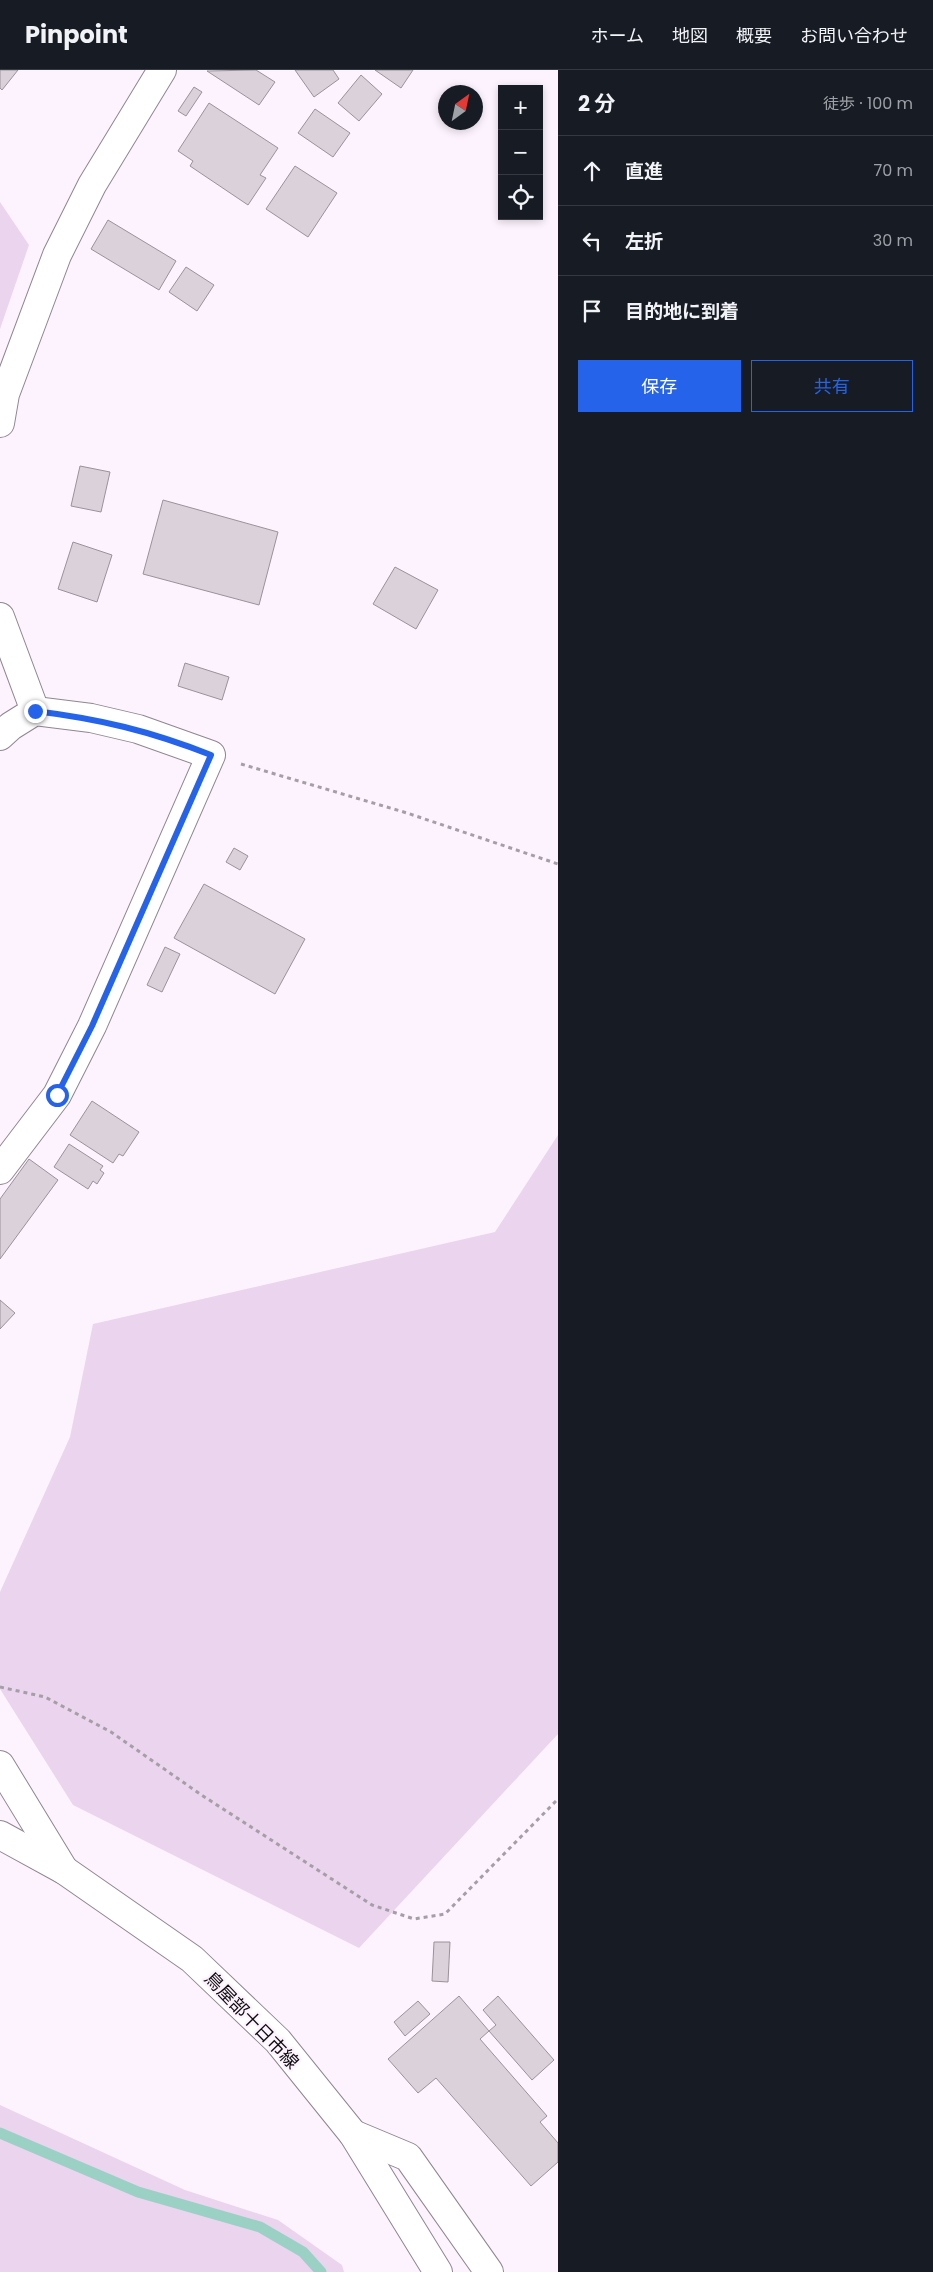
<!DOCTYPE html>
<html lang="ja">
<head>
<meta charset="utf-8">
<style>
  :root { --surface:#171b24; --page:#20242c; --text:#f1f3f6; --muted:#9ea1a6; --line:#363941; --accent:#2563eb }
  body { margin:0; font-family:Poppins,"Noto Sans JP",sans-serif; background:var(--page); color:var(--text) }
  .controls { position:absolute; right:15px; top:15px; display:grid; overflow:hidden; border-radius:0px; box-shadow:0 2px 8px #0003 }
  .controls button { width:45px; height:45px; display:grid; place-items:center; padding:0; border:0; border-bottom:1px solid var(--line); background:var(--surface); color:var(--text); font:25px sans-serif }
  .compass { position:absolute; left:438px; top:15px; width:45px; height:45px; border-radius:50%; background:var(--surface); box-shadow:0 2px 8px #0003; rotate:33deg }
  .stop { position:absolute; width:15px; height:15px; margin:-11px; border:4px solid #2563eb; border-radius:50%; background:#fff }
  .stop.end { background:#2563eb; border-color:#fff; box-shadow:0 1px 5px #0008 }
  .list { margin:0; padding:0; list-style:none }
  h2 { display:flex; justify-content:space-between; align-items:center; height:65px; margin:0; padding:0 20px; font-size:21px }
  h2 small { font-size:16px; font-weight:400; color:var(--muted) }
  .list li { display:grid; grid-template-columns:32px 1fr auto; gap:15px; align-items:center; box-sizing:border-box; height:70px; padding:0 20px; border-top:1px solid var(--line) }
  .list b { display:block; font-size:19px; white-space:nowrap }
  .list em { font-size:16px; font-style:normal; color:var(--muted) }
  .actions { display:flex; gap:10px; padding:15px 20px }
  .actions a { flex:1; padding:11px 0; border:1px solid var(--accent); border-radius:0px; text-align:center; font-size:18px; color:var(--accent) }
  .actions .main { background:var(--accent); color:#fff }
  .icon { flex:none; width:28px; height:28px; fill:none; stroke:currentColor; stroke-width:2; stroke-linecap:round; stroke-linejoin:round }
  .map { position:relative; flex:none; width:558px; height:2202px; overflow:hidden }
  header { display:flex; align-items:center; gap:30px; box-sizing:border-box; height:70px; padding:0 25px; background:var(--surface); border-bottom:1px solid var(--line) }
  header strong { font-size:24px }
  nav { display:flex; gap:28px; margin-inline-start:auto; font-size:18px }
  main { display:flex }
  aside { flex:1; background:var(--surface) }
  .map>svg:first-child { display:block }
  .green { fill:#ebd4ee }
  .lines { fill:none; stroke-linecap:round; stroke-linejoin:round }
  .stream { stroke:#9bd0c4; stroke-width:11 }
  .building { fill:#dad1db; stroke:#9a919b }
  .street-casing { stroke:#8f8690; stroke-width:30 }
  .secondary-casing { stroke:#8f8690; stroke-width:30 }
  .path { stroke:#a59ea6; stroke-width:3; stroke-dasharray:4 4; stroke-linecap:butt }
  .street { stroke:#fff; stroke-width:28 }
  .secondary { stroke:#fff; stroke-width:28 }
  .route { stroke:#2563eb; stroke-width:6 }
  .labels { text-anchor:middle; dominant-baseline:central; stroke-width:4.5; stroke-linejoin:round; paint-order:stroke }
  .street-label { font-size:18px; fill:#0e0b0e; stroke:#fdf3fe }
</style>
</head>
<body>
<header>
<strong>Pinpoint</strong>
<nav><a>ホーム</a><a>地図</a><a>概要</a><a>お問い合わせ</a></nav>
</header>
<main>
<div class="map">
<svg width="558" height="2202" viewBox="0 0 558 2202">
  <rect width="100%" height="100%" fill="#fdf3fe"/>
  <!-- green -->
  <g class="green">
    <polygon points="0,132 29,175 0,259"/>
    <polygon points="558,1065 558,1664 359,1878 73,1735 0,1619 0,1522 70,1367 93,1254 495,1162"/>
    <polygon points="0,2035 185,2120 278,2150 342,2195 344,2202 0,2202"/>
  </g>
  <g class="lines">
    <!-- stream -->
    <polyline class="stream" points="0,2063 138,2122 260,2157 303,2182 321,2202"/>
  </g>
  <!-- building -->
  <g class="building">
    <polygon points="0,0 18,0 2,20 0,18"/>
    <polygon points="256,0 275,12 259,35 207,1"/>
    <polygon points="295,0 333,0 339,9 314,27"/>
    <polygon points="375,0 413,0 401,18"/>
    <polygon points="361,5 382,24 359,51 338,33"/>
    <polygon points="194,17 202,22 186,46 178,41"/>
    <polygon points="209,33 278,78 260,105 266,108 248,135 190,96 193,91 178,81"/>
    <polygon points="315,39 350,63 333,87 298,63"/>
    <polygon points="295,96 337,123 308,167 266,139"/>
    <polygon points="108,150 176,191 159,220 91,179"/>
    <polygon points="186,197 214,215 197,241 169,222"/>
    <polygon points="80,396 110,402 101,442 71,436"/>
    <polygon points="163,430 278,462 259,535 143,504"/>
    <polygon points="73,472 112,485 97,532 58,519"/>
    <polygon points="395,497 438,520 416,559 373,534"/>
    <polygon points="185,593 229,607 222,630 178,616"/>
    <polygon points="234,778 248,786 240,800 226,792"/>
    <polygon points="204,814 305,869 275,924 174,868"/>
    <polygon points="165,877 180,884 162,922 147,915"/>
    <polygon points="92,1031 139,1062 123,1086 119,1084 113,1093 70,1065"/>
    <polygon points="69,1074 103,1096 100,1100 104,1103 97,1114 93,1111 88,1119 54,1097"/>
    <polygon points="29,1089 58,1110 0,1189 0,1129"/>
    <polygon points="0,1230 15,1243 0,1259"/>
    <polygon points="434,1872 450,1872 448,1912 432,1911"/>
    <polygon points="459,1926 489,1961 480,1969 547,2046 540,2052 558,2073 558,2092 531,2116 436,2008 418,2023 388,1989"/>
    <polygon points="498,1926 554,1990 532,2010 489,1961 496,1955 483,1940"/>
    <polygon points="418,1931 430,1944 405,1966 394,1952"/>
  </g>
  <g class="lines">
    <!-- street casing -->
    <g class="street-casing">
      <g id="street">
        <polyline points="0,353 5,324 57,185 92,115 162,0"/>
        <polyline points="0,547 35,641"/>
        <polyline points="0,666 11,656 35,641 91,648 138,659 211,685 92,956 57,1025 0,1100"/>
        <polyline points="0,1695 64,1800"/>
        <polyline points="353,2064 408,2087 489,2202"/>
      </g>
    </g>
    <!-- secondary casing -->
    <g class="secondary-casing">
      <polyline id="secondary" points="0,1765 64,1800 192,1889 278,1971 353,2064 438,2202"/>
    </g>
    <!-- path -->
    <g class="path">
      <polyline points="241,694 407,743 558,794"/>
      <polyline points="0,1617 45,1627 111,1662 203,1726 372,1835 414,1849 445,1844 558,1729"/>
    </g>
    <!-- street -->
    <use href="#street" class="street"/>
    <!-- secondary -->
    <use href="#secondary" class="secondary"/>
  </g>
  <g class="lines">
    <!-- route -->
    <path class="route" d="M35 641C100 649 150 661 211 685L92 956 57 1025"/>
  </g>
  <g class="labels">
    <!-- street labels -->
    <g class="street-label">
      <text transform="translate(252 1950) rotate(46)">鳥屋部十日市線</text>
    </g>
  </g>
</svg>
<div class="controls">
<button>+</button>
<button>−</button>
<button><svg class="icon" aria-label="locate" viewBox="0 0 24 24"><circle cx="12" cy="12" r="6"/><path d="M12 2v4M12 18v4M2 12h4M18 12h4"/></svg></button>
</div>
<svg class="compass" viewBox="-18 -18 36 36"><path d="M0-13l5 13h-10z" fill="#e53935"/><path d="M0 13l5-13h-10z" fill="#9ea1a6"/></svg>
<div class="stop" style="left:57px;top:1025px"></div>
<div class="stop end" style="left:35px;top:641px"></div>
</div>
<aside>
<h2>2 分<small>徒歩 · 100 m</small></h2>
<ul class="list">
<li><svg class="icon" aria-label="ahead" viewBox="0 0 24 24"><path d="M12 20V5M6 11l6-6 6 6"/></svg><div><b>直進</b></div><em>70 m</em></li>
<li><svg class="icon" aria-label="left" viewBox="0 0 24 24"><path d="M17 20v-9H6M10 6l-5 5 5 5"/></svg><div><b>左折</b></div><em>30 m</em></li>
<li><svg class="icon" aria-label="arrive" viewBox="0 0 24 24"><path d="M6 21V4h12l-3 4 3 4H6"/></svg><div><b>目的地に到着</b></div></li>
</ul>
<div class="actions"><a class="main">保存</a><a>共有</a></div>
</aside>
</main>
</body>
</html>
